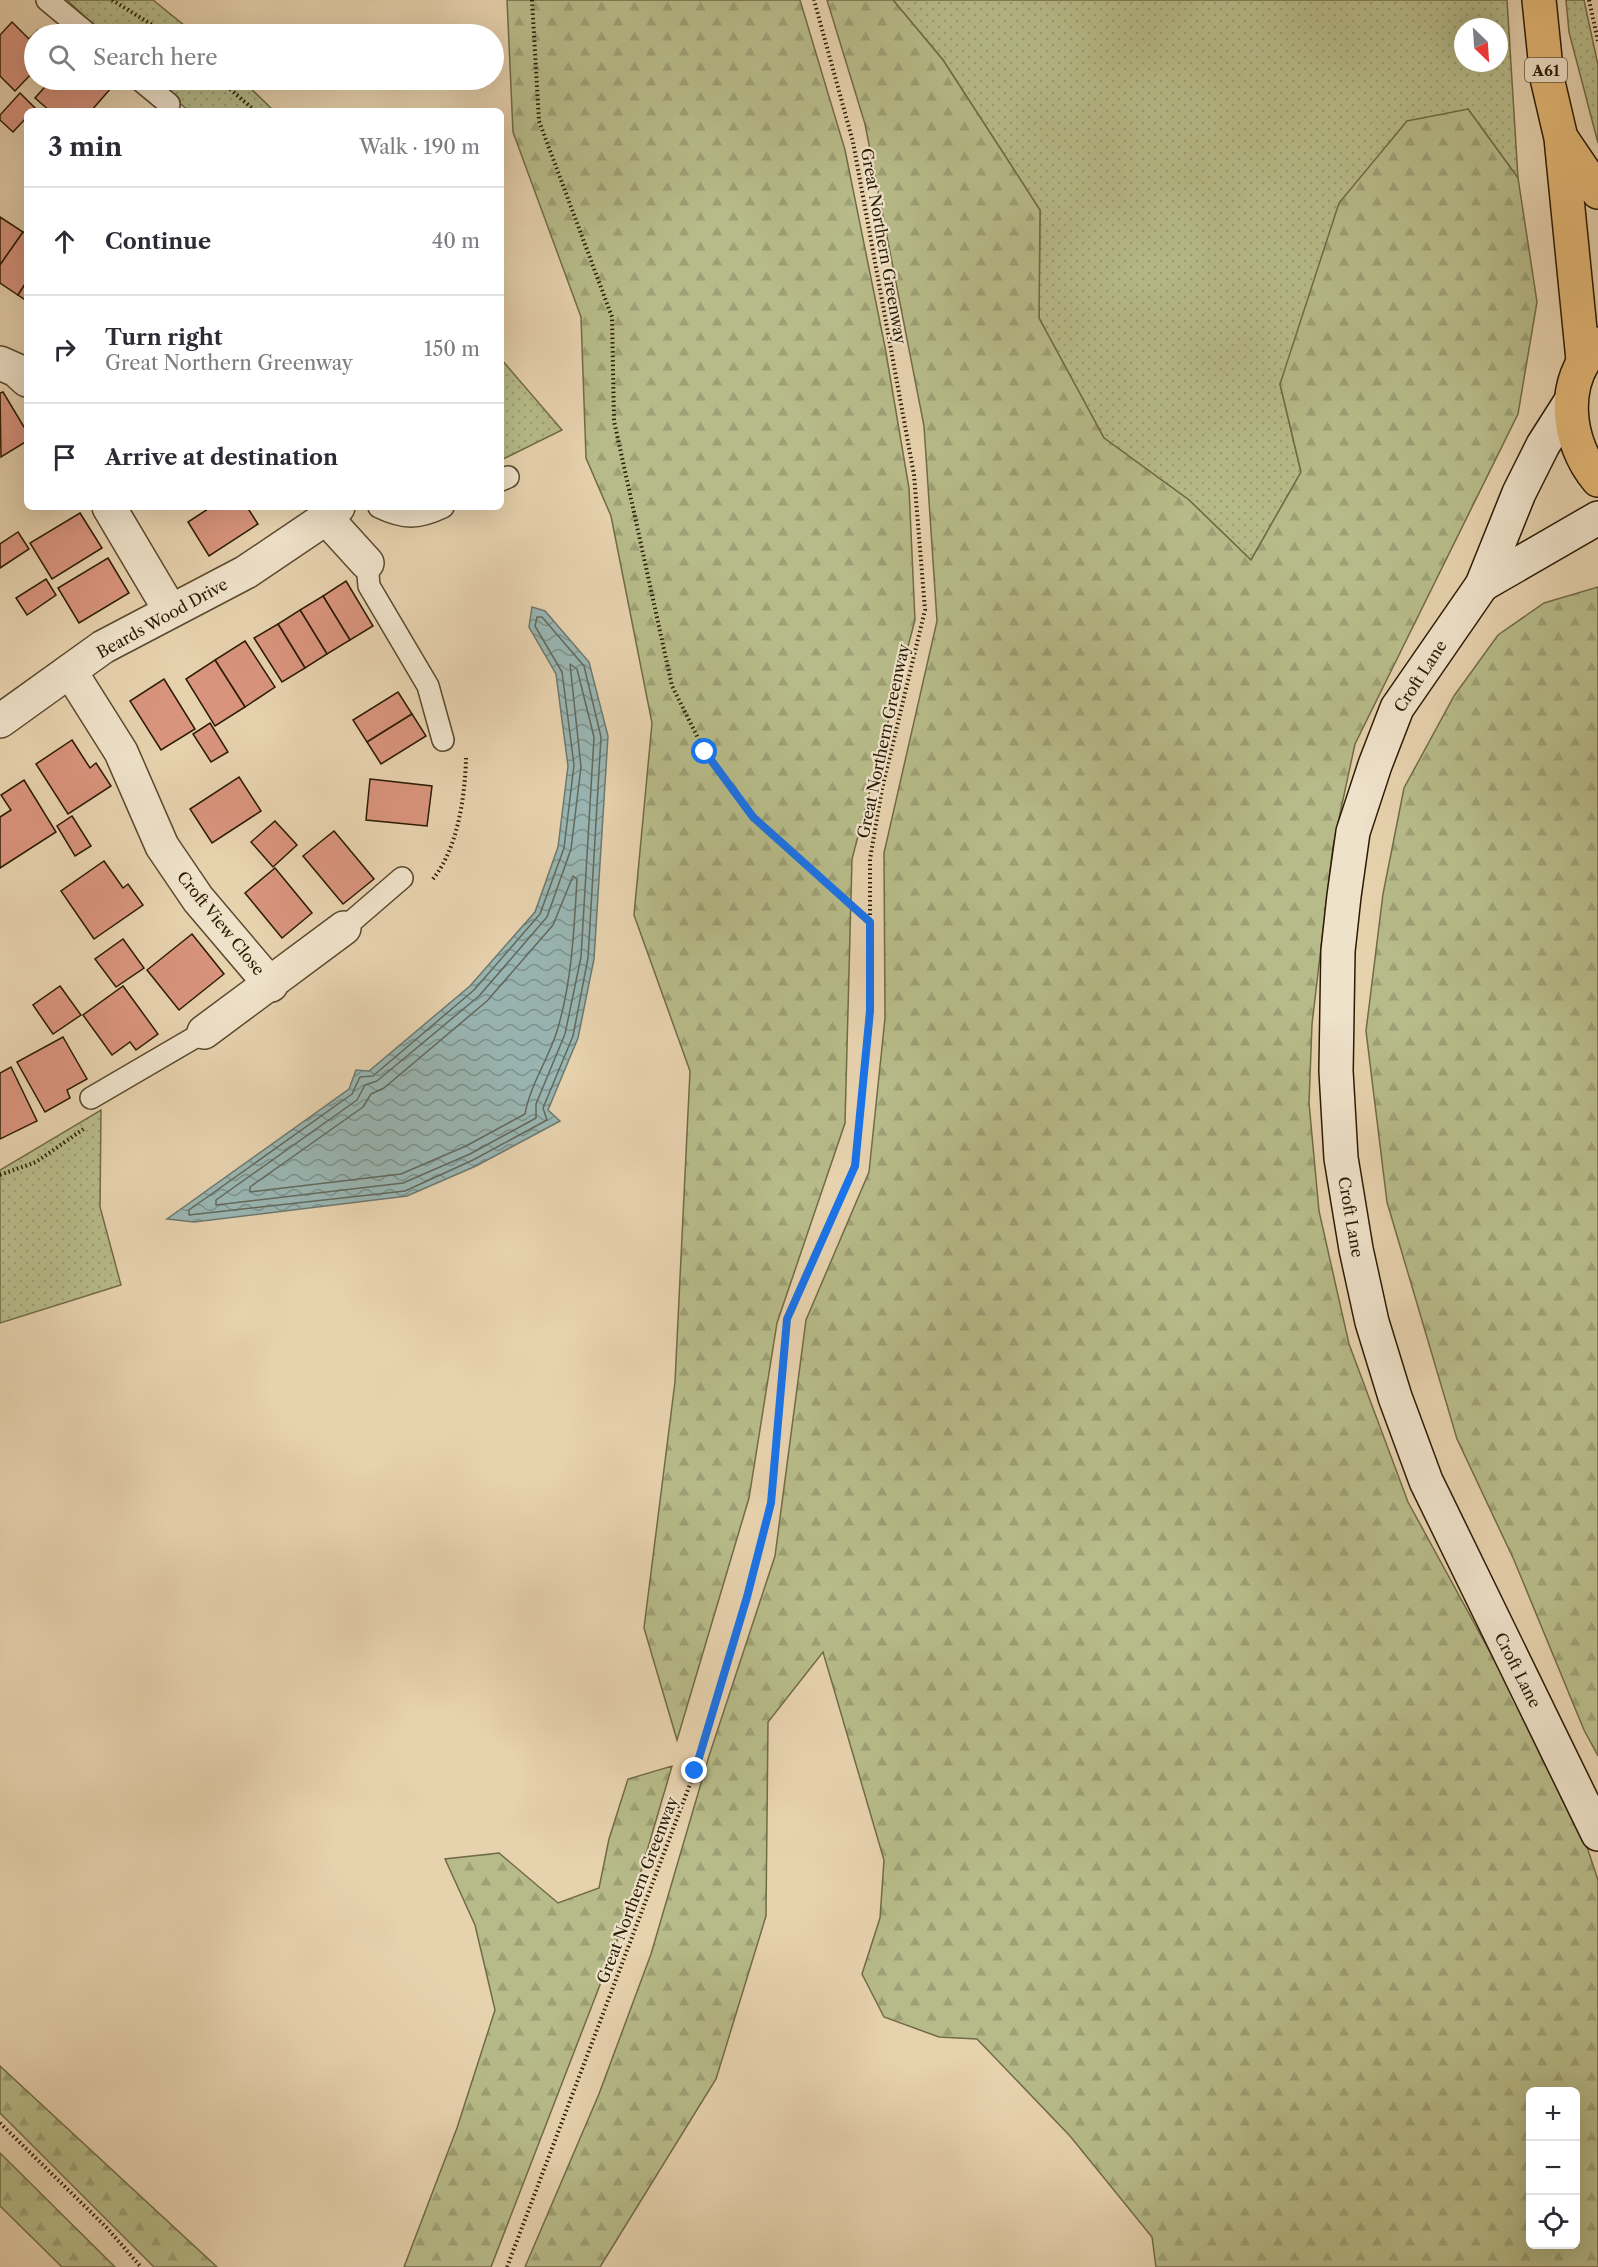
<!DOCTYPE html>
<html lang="en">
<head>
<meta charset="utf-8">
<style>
  :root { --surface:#fff; --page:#f7f7f7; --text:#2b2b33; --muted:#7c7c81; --line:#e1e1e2 }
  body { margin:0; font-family:"Libre Caslon Text",serif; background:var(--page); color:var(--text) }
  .controls { position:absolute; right:18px; bottom:18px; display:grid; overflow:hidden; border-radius:9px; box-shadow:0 6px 24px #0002 }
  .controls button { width:54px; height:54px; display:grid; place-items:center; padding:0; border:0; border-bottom:2px solid var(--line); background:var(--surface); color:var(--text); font:30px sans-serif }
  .compass { position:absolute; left:1454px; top:18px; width:54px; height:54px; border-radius:50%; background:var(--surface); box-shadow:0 6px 24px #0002; rotate:155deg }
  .stop { position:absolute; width:18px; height:18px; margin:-14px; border:4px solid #1a73e8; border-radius:50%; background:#fff }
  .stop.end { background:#1a73e8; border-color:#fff; box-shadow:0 2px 6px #0008 }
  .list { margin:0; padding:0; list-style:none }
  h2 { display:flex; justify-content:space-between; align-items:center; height:78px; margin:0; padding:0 24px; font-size:26px }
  h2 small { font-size:20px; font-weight:400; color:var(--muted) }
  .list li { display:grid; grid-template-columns:39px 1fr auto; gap:18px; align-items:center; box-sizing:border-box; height:108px; padding:0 24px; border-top:2px solid var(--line) }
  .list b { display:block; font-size:22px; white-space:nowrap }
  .list p { margin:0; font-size:20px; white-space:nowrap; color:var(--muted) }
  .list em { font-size:20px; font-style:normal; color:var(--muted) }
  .icon { flex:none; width:33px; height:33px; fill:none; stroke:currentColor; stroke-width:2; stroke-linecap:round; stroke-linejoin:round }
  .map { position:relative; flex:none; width:1598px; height:2267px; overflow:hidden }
  .search { position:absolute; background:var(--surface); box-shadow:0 6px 24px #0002; left:24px; top:24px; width:480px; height:66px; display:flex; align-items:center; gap:15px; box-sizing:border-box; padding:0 21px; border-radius:33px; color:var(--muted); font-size:22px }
  .panel { position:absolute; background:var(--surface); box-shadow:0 6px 24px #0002; left:24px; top:108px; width:480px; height:402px; border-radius:9px }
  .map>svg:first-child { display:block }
  .grass { fill:url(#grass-dots); stroke:#716b46; stroke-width:1.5; fill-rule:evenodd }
  .forest { fill:url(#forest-firs); stroke:#716b46; stroke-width:1.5; fill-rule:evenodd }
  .water { fill:url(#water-waves); stroke:#6d786d; stroke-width:1.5 }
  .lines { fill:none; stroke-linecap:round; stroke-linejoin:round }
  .shore { stroke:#62685c; stroke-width:1.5 }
  .building { fill:#d9947d; stroke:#2b1b04; stroke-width:1.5 }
  .lane-casing { stroke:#5a492e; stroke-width:24 }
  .street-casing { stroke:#5a492e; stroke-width:36 }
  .secondary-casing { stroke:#2b1b04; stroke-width:36 }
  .highway-casing { stroke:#2b1b04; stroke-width:36 }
  .path { stroke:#2b1b04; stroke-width:4; stroke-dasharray:1.5 3; stroke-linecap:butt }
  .lane { stroke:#efe2ca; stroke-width:21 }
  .street { stroke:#efe2ca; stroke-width:33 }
  .secondary { stroke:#efe2ca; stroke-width:33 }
  .highway { stroke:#e4b977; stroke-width:33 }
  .route { stroke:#1a73e8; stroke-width:8 }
  .labels { text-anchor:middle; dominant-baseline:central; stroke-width:4.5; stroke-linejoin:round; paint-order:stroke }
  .shield { fill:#efe2ca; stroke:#66573f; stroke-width:1.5 }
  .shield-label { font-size:15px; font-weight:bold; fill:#2b1b04 }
  .street-label { font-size:16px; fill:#2b1b04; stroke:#efe2ca }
</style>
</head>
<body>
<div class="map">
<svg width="1598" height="2267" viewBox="0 0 1598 2267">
  <defs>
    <pattern id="grass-dots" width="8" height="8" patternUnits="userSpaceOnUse" patternTransform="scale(1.5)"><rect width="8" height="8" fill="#b7bb89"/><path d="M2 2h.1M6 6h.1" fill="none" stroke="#9ea075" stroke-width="1.8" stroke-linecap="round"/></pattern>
    <pattern id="forest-firs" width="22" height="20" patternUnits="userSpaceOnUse" patternTransform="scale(1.5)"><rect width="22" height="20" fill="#b7bb89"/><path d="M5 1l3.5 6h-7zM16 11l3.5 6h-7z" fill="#9ea075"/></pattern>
    <pattern id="water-waves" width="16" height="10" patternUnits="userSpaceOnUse" patternTransform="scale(1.5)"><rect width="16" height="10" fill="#99b6b3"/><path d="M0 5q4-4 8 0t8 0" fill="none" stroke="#7d938f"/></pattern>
  </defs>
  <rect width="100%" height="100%" fill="#e7d2ae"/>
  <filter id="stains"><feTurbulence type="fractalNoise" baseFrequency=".00333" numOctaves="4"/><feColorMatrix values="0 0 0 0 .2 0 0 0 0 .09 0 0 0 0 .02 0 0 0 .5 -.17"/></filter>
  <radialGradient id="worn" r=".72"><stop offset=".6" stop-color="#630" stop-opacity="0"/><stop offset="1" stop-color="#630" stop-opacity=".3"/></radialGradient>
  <!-- grass -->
  <g class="grass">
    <polygon points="67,0 153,0 195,34 104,34"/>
    <path d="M893 0H1507L1518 178 1468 109 1280 384 1301 472 1251 560 1189 500 1104 438 1039 318 1040 210 943 60ZM1463 27H1499V63H1463Z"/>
    <polygon points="1566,0 1584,0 1598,65 1598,143 1569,32"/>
    <polygon points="153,80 242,80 274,111 189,111"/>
    <polygon points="501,359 562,430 501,460"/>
    <polygon points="101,1110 100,1207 121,1285 0,1323 0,1170"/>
  </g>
  <!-- forest -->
  <g class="forest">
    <polygon points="507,0 800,0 845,150 885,347 909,488 915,620 852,859 845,1123 777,1323 749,1498 677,1740 644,1628 675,1382 690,1071 634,915 652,723 611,516 586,458 581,317 513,132"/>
    <path d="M827 0H893L943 60 1040 210 1039 318 1104 438 1189 500 1251 560 1301 472 1280 384 1339 203 1407 121 1468 109 1518 178 1537 302 1518 414 1355 744 1333 846 1312 1024 1309 1103 1319 1211 1349 1344 1408 1502 1508 1685 1588 1850 1598 1880V2267H1156L1152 2237 1070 2136 977 2039 939 2037 884 2017 862 1974 880 1918 884 1860 823 1652 768 1722 766 1916 716 2079 600 2267H525L599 2094 651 1954 709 1756 775 1556 806 1320 869 1172 885 1018 884 853 937 621 924 426 865 124ZM1530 2092H1576V2244H1530Z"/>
    <polygon points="1598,587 1598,1756 1584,1730 1514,1560 1457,1439 1387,1202 1366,1031 1383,894 1404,788 1454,696 1498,635 1544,603"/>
    <polygon points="672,1766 632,1902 491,2267 404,2267 457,2128 495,2010 475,1925 445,1859 499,1853 558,1903 599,1888 609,1839 628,1779"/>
    <polygon points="0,2066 217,2267 154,2267 0,2113"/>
    <polygon points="0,2153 115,2267 62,2267 0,2206"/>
  </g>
  <!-- water -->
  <polygon class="water" points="532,607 545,611 589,662 608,736 594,959 578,1038 548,1110 560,1121 476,1166 407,1196 194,1222 167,1219 349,1089 356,1070 369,1071 470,986 535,912 558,847 568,766 556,674 529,627"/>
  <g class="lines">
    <!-- shore -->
    <g class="shore">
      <polygon points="537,617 542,617 584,666 601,737 588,958 573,1036 543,1108 547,1120 473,1160 405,1191 189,1215 189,1210 352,1094 360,1077 373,1076 474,990 540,914 564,848 574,765 562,672 535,626"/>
      <polygon points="570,664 577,669 594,737 581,957 565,1034 536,1104 536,1118 470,1154 403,1183 216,1205 216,1200 357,1100 365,1085 377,1081 479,996 547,917 571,849 581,767"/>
      <path d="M573 876 577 879C574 930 572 982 557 1031 548 1060 530 1085 525 1114L466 1146 401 1174 250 1192V1187L363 1107 371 1094 384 1088 487 1001 553 925Z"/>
    </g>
  </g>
  <!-- building -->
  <g class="building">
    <polygon points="12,22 29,39 38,30 43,34 34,34 34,71 15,91 0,76 0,35"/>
    <polygon points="51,80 102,80 112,87 91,111 50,111 35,98"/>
    <polygon points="20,93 35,108 27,111 27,117 13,132 0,120 0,115"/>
    <polygon points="0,217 23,232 0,265"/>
    <polygon points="23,232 27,235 27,281 18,295 0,283 0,265"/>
    <polygon points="27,281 27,301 18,295"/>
    <polygon points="3,392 27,432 27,441 1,457 0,393"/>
    <polygon points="211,507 247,507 258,524 209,556 188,522"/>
    <polygon points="80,513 102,548 52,579 30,543"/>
    <polygon points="18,532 29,549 0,568 0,544"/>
    <polygon points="108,558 129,593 79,623 58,588"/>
    <polygon points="46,579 56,595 27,615 16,598"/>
    <polygon points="346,581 373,626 350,640 323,596"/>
    <polygon points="323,596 350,640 327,654 300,610"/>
    <polygon points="300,610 327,654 305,668 278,624"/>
    <polygon points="278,624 305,668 282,682 254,638"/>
    <polygon points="245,641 275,687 245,707 215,660"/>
    <polygon points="215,660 245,707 215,726 186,679"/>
    <polygon points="164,679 195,729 161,750 130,701"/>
    <polygon points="398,692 412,714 367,742 353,720"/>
    <polygon points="412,714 426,736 381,764 367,742"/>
    <polygon points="210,723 228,752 211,762 193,734"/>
    <polygon points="72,740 90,768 96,763 111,786 68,814 36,764"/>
    <polygon points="239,777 261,811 212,843 190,809"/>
    <polygon points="370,779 432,786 427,826 366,820"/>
    <polygon points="24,780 56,832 0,868 0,817 11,810 1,795"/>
    <polygon points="72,816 91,846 75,856 57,826"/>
    <polygon points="275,821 297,845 273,867 251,842"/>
    <polygon points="334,831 374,879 343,904 303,856"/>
    <polygon points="104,861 123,888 128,884 143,905 94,939 61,891"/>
    <polygon points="275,868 312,913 282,938 245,893"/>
    <polygon points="192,934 224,974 179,1010 147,970"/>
    <polygon points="123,939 144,968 116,987 95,959"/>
    <polygon points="60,986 81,1015 53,1034 33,1005"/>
    <polygon points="123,986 158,1034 136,1050 130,1042 112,1055 83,1015"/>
    <polygon points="63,1037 87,1079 67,1090 70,1098 45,1112 17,1062"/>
    <polygon points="11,1067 37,1121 0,1139 0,1073"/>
  </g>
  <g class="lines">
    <!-- lane casing -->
    <g class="lane-casing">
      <g id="lane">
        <polyline points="47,0 88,34"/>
        <polyline points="140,80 169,104"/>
        <polyline points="501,480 508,477"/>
        <path d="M379 507C404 519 418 519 443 507"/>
        <polyline points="367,563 369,586 428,686 443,740"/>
        <polyline points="344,928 402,878"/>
        <polyline points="91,1098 204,1032"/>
      </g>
    </g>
    <!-- street casing -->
    <g class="street-casing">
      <g id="street">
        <polyline points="0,363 16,370 27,380"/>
        <polyline points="109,507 170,610"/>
        <polyline points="326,518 367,563"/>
        <polyline points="70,671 121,752 162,846 198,899 271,985"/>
        <polyline points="0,721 103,647 246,572 326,518 338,507"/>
        <polyline points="204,1032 344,928"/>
      </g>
    </g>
    <!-- secondary casing -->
    <g class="secondary-casing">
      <g id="secondary">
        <polyline points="1571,401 1543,445 1519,493 1482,585 1397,708 1375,765 1353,832 1344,896 1338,951 1336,1071 1341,1158 1356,1249 1372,1322 1395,1397 1426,1481 1598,1834"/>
        <polyline points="1482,585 1598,518"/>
      </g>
    </g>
    <!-- highway casing -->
    <g class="highway-casing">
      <g id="highway">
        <polyline points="1539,0 1547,78 1561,138 1583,360"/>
        <polyline points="1562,139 1598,192"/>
        <path d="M1598 344C1559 380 1566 442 1598 480"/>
      </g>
    </g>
    <!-- path -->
    <g class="path">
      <polyline points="112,0 167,34"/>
      <polyline points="532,0 539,121 612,317 614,421 672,686 705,752 753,817 870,922"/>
      <polyline points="1589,0 1598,41"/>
      <polyline points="220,80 255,111"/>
      <path d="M433 879C458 848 465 796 466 758"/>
      <polyline points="0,1175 36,1162 85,1128"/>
      <polyline points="0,2123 107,2228 141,2267"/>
      <polyline points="507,2267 695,1771 747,1597 771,1503 787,1319 855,1166 870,1011 870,859 882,789 925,610 914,475 853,142 814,0"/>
    </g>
    <!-- lane -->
    <use href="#lane" class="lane"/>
    <!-- street -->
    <use href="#street" class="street"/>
    <!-- secondary -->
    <use href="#secondary" class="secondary"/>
    <!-- highway -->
    <use href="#highway" class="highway"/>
  </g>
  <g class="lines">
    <!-- route -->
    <polyline class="route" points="695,1771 747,1597 771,1503 787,1319 855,1166 870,1011 870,922 753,817 705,752"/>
  </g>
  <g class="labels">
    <!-- shield labels -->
    <rect class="shield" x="1525" y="58" width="42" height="24" rx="4.5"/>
    <g class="shield-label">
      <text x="1546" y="70">A61</text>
    </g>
    <!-- street labels -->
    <g class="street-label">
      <text transform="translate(884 246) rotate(80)">Great Northern Greenway</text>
      <text transform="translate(162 618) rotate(-29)">Beards Wood Drive</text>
      <text transform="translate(1420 676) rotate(-57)">Croft Lane</text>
      <text transform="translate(883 741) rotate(-78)">Great Northern Greenway</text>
      <text transform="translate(221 923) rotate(51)">Croft View Close</text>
      <text transform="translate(1351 1217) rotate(80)">Croft Lane</text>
      <text transform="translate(1518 1670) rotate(63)">Croft Lane</text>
      <text transform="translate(637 1890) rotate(-69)">Great Northern Greenway</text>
    </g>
  </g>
  <rect width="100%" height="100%" filter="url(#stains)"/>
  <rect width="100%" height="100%" fill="url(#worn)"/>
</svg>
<div class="controls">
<button>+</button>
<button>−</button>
<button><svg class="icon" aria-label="locate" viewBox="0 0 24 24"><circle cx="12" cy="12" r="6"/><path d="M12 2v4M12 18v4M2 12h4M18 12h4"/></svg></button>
</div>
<svg class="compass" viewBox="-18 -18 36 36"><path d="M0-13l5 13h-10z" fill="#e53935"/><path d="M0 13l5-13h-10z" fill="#7c7c81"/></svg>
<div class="stop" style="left:705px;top:752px"></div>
<div class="stop end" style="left:695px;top:1771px"></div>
<div class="search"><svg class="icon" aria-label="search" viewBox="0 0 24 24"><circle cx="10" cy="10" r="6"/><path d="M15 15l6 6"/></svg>Search here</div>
<section class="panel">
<h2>3 min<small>Walk · 190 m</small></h2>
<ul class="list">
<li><svg class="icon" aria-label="ahead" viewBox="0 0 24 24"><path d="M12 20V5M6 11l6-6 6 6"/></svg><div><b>Continue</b></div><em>40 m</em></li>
<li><svg class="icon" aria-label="right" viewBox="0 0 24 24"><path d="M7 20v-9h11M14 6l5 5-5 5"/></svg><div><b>Turn right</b><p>Great Northern Greenway</p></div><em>150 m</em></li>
<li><svg class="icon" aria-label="arrive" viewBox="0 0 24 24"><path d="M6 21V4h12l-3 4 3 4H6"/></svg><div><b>Arrive at destination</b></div></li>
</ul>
</section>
</div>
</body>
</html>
